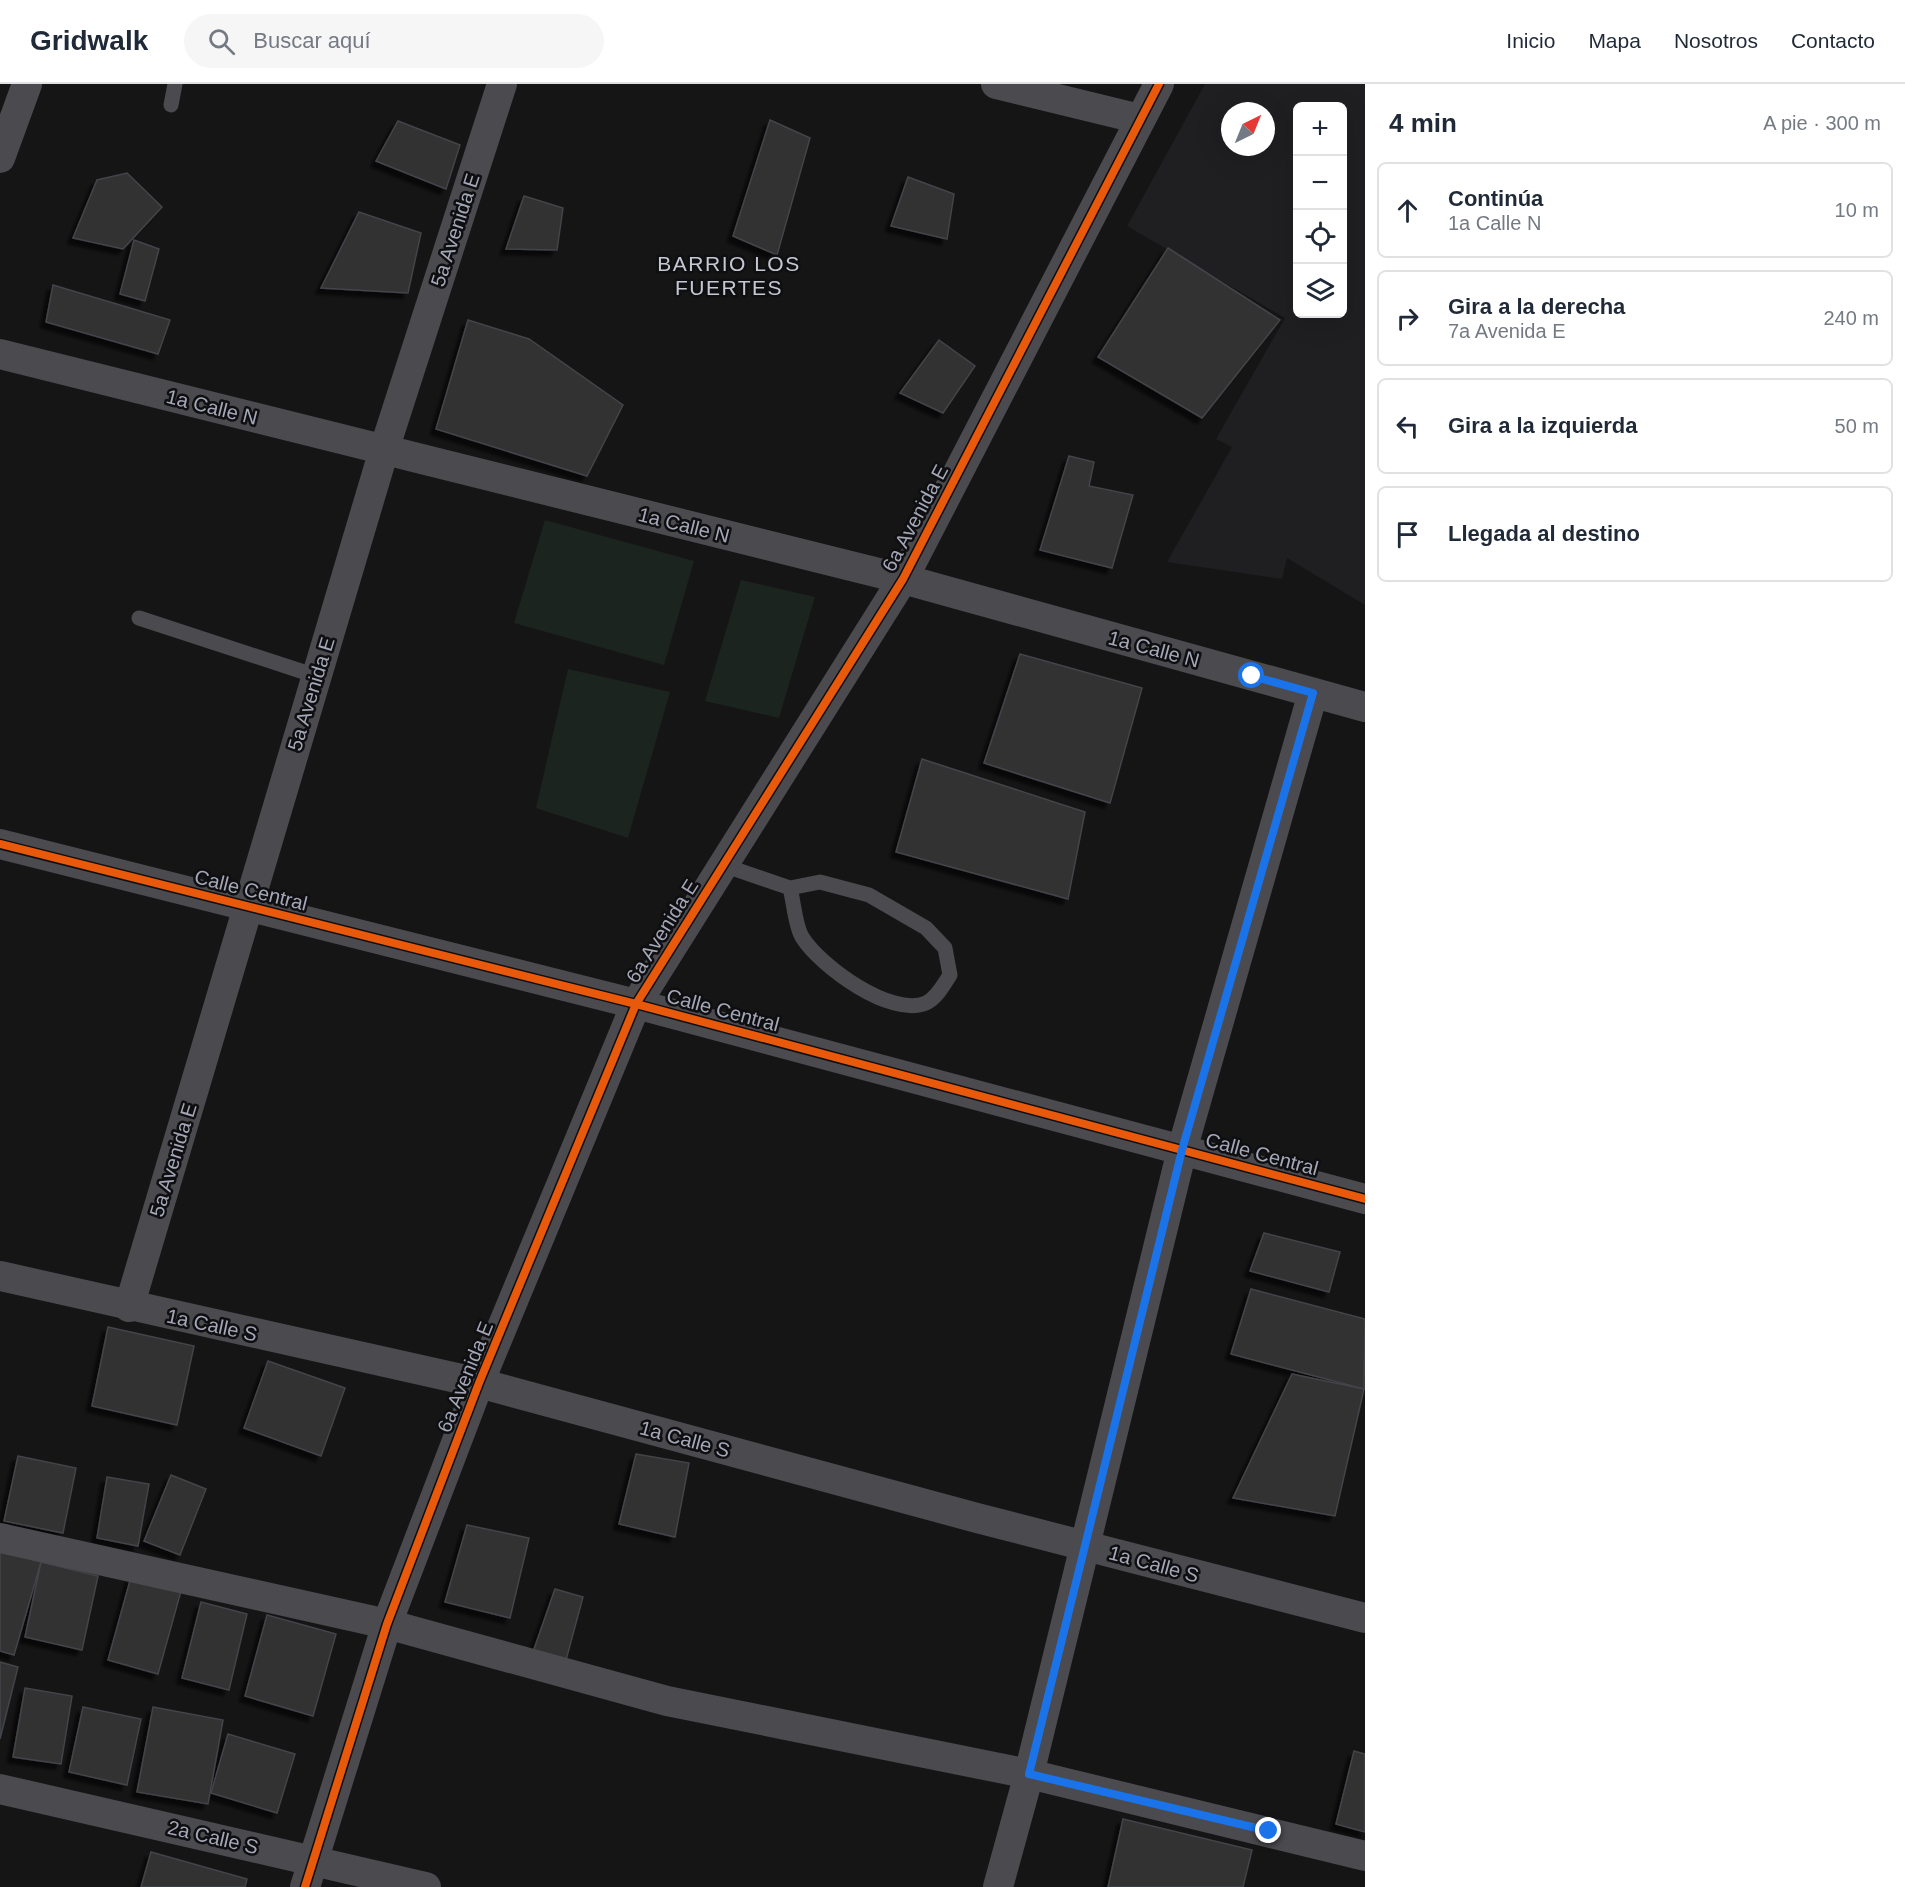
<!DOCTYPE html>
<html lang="es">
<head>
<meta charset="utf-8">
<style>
  :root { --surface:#fff; --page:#f6f6f7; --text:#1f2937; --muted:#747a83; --line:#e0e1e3 }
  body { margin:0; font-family:Arial,sans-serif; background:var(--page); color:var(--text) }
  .controls { position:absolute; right:18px; top:18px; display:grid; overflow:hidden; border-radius:9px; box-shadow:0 6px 24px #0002 }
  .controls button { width:54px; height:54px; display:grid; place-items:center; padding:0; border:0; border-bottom:2px solid var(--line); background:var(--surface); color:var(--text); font:30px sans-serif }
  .compass { position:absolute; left:1221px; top:18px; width:54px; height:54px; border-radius:50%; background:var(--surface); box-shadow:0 6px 24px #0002; rotate:43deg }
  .stop { position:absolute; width:18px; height:18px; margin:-14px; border:4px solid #1a73e8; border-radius:50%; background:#fff }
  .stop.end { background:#1a73e8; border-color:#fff; box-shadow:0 2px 6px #0008 }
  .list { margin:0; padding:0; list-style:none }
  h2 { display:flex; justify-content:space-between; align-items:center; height:78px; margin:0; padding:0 24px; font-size:26px }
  h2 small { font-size:20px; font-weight:400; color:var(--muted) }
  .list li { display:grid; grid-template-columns:39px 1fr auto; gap:18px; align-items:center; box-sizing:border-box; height:96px; margin:0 12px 12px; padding:0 12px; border:2px solid var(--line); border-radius:9px }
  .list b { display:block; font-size:22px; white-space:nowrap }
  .list p { margin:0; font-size:20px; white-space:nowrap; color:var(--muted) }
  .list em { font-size:20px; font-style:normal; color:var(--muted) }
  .icon { flex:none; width:33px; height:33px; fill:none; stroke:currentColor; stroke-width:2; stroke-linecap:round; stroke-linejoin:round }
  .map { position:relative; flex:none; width:1365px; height:1803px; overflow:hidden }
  header { display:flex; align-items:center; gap:36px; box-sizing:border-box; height:84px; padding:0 30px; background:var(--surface); border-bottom:2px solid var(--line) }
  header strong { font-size:28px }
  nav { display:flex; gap:33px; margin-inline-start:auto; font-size:21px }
  .search { width:420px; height:54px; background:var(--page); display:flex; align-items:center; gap:15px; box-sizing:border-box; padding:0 21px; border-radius:33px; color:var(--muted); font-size:22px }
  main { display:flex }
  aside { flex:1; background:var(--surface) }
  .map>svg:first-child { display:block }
  .built { fill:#1f1f21; fill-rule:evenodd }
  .green { fill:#1c241f }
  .building { fill:#313133; stroke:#434449; stroke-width:1.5; filter:url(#shadow) }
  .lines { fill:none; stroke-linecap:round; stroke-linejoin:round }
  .lane { stroke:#4a4a4f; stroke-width:15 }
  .street { stroke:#4a4a4f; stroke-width:30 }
  .cycleway-casing { stroke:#0f0f11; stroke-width:11 }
  .cycleway { stroke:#e8590c; stroke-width:8 }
  .route { stroke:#1a73e8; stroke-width:8 }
  .labels { text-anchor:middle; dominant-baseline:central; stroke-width:5; stroke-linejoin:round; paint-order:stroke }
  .street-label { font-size:20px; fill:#a4a7b7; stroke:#0f0f11 }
  .neighbourhood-label { font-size:21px; letter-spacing:1.5px; fill:#c5c7d3; stroke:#0f0f11 }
</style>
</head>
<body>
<header>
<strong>Gridwalk</strong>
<div class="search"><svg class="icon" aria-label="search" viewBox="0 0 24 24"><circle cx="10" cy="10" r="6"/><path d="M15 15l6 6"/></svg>Buscar aquí</div>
<nav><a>Inicio</a><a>Mapa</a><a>Nosotros</a><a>Contacto</a></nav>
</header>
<main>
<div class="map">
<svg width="1365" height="1803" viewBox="0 0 1365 1803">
  <defs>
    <filter id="shadow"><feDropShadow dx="-5.5" dy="5.5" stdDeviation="1.5" flood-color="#0009"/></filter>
  </defs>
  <rect width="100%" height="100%" fill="#151515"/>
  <!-- built -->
  <path class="built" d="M1205 0H1365V521L1287 474 1282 495 1167 478 1232 363 1216 355 1285 234 1127 142ZM1298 22H1342V230H1298ZM1230 27H1266V63H1230Z"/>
  <!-- green -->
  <g class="green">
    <polygon points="545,436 694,477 664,581 514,539"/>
    <polygon points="741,496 815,513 779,634 705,617"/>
    <polygon points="568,585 670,608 628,754 536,724"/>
  </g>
  <!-- building -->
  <g class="building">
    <polygon points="770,36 810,54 777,171 733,152"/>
    <polygon points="398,37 460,61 446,105 376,77"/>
    <polygon points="127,89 162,123 123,165 73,154 97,96"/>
    <polygon points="908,93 954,110 947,155 891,142"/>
    <polygon points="524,112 563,124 557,166 506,165"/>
    <polygon points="359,128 421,149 408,209 321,204"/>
    <polygon points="134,156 159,165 145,217 120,210"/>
    <polygon points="1168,164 1280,236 1202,334 1098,273"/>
    <polygon points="53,201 170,236 158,270 46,238"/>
    <polygon points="468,236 529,255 623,321 587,392 436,345"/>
    <polygon points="939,256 975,282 943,329 900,309"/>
    <polygon points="1069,372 1094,378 1089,402 1133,411 1112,484 1040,466"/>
    <polygon points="1020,570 1142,604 1110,719 984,679"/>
    <polygon points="922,675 1085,728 1068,815 896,768"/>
    <polygon points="1264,1149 1340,1168 1329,1208 1250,1187"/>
    <polygon points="1251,1205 1365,1235 1364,1305 1231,1270"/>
    <polygon points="108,1243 194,1262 177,1341 92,1322"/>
    <polygon points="268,1277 345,1304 321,1372 244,1344"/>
    <polygon points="1292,1290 1364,1305 1335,1432 1233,1414"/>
    <polygon points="636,1370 689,1379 675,1453 619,1440"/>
    <polygon points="18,1372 76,1384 63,1449 4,1437"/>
    <polygon points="171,1391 206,1405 180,1471 144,1457"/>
    <polygon points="107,1393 149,1400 138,1462 97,1454"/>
    <polygon points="467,1441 529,1454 510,1534 445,1518"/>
    <polygon points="0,1466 41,1478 14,1571 0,1567"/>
    <polygon points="41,1478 98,1492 82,1566 25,1553"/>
    <polygon points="131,1493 181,1507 158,1590 108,1576"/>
    <polygon points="555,1505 583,1513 566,1576 533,1568"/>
    <polygon points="201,1518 247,1530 229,1606 182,1594"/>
    <polygon points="267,1531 336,1550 313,1632 245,1612"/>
    <polygon points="0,1578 18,1583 0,1655"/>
    <polygon points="25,1604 72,1612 61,1680 13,1673"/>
    <polygon points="83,1623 141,1635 127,1701 69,1688"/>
    <polygon points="153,1623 223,1636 208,1720 137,1708"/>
    <polygon points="228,1650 295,1670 277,1729 211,1709"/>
    <polygon points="1354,1667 1365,1670 1365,1748 1336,1740"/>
    <polygon points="1123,1735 1252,1766 1243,1803 1108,1803"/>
    <polygon points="151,1768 247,1795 245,1803 141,1803"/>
  </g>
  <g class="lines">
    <!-- lane -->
    <g class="lane">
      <polyline points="171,21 175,0"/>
      <polyline points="139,534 316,592"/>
      <path d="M723 781 790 804 820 798 869 811 926 844 945 864 950 891C944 900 937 914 926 919 891 934 820 882 802 853 795 841 794 819 790 804"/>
    </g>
    <!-- street -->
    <g class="street">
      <polyline points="996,0 1140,35"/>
      <polyline points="0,74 27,0"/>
      <polyline points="0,270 903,495 1365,623"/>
      <polyline points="0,760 636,920 1365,1115"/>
      <polyline points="0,1192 479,1299 977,1434 1365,1534"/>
      <polyline points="129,1223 384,366 502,0"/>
      <polyline points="0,1454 387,1540 667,1617 1029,1690 1365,1772"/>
      <polyline points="0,1705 426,1803"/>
      <polyline points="305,1803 387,1540 479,1299 636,920 903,495 1159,0"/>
      <polyline points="998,1803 1029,1690 1182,1066 1313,609"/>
    </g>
    <!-- cycleway casing -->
    <g class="cycleway-casing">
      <g id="cycleway">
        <polyline points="0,760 636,920 1365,1115"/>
        <polyline points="305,1803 387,1540 479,1299 636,920 903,495 1159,0"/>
      </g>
    </g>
    <!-- cycleway -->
    <use href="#cycleway" class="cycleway"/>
  </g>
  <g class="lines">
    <!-- route -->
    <polyline class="route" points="1252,592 1313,609 1182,1066 1029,1690 1269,1747"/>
  </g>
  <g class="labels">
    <!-- street labels -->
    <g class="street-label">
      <text transform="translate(455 146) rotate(-72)">5a Avenida E</text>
      <text transform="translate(212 323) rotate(14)">1a Calle N</text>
      <text transform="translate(915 434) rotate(-62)">6a Avenida E</text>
      <text transform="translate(684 441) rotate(14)">1a Calle N</text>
      <text transform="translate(1154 565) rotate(15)">1a Calle N</text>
      <text transform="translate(311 610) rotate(-73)">5a Avenida E</text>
      <text transform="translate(251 806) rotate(14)">Calle Central</text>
      <text transform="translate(662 847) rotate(-58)">6a Avenida E</text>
      <text transform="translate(723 926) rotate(15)">Calle Central</text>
      <text transform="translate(1262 1070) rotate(15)">Calle Central</text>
      <text transform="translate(173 1076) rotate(-73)">5a Avenida E</text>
      <text transform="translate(212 1241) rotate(12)">1a Calle S</text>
      <text transform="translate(465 1293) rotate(-68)">6a Avenida E</text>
      <text transform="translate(685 1355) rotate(15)">1a Calle S</text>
      <text transform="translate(1154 1480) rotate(15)">1a Calle S</text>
      <text transform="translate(213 1753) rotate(13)">2a Calle S</text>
    </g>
    <!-- neighbourhood labels -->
    <g class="neighbourhood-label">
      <text x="729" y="179">BARRIO LOS<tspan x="729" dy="24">FUERTES</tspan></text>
    </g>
  </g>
</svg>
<div class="controls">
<button>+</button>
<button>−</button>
<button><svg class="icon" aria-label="locate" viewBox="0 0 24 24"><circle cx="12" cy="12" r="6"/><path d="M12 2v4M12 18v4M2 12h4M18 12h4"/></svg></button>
<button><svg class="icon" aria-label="layers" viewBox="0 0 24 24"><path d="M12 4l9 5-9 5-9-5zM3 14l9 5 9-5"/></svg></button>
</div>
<svg class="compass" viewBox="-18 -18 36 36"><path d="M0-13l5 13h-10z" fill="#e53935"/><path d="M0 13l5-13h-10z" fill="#747a83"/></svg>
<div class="stop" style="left:1252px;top:592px"></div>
<div class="stop end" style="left:1269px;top:1747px"></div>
</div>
<aside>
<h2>4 min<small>A pie · 300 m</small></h2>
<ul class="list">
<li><svg class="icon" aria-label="ahead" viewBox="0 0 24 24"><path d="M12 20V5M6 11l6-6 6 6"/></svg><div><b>Continúa</b><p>1a Calle N</p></div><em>10 m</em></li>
<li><svg class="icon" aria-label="right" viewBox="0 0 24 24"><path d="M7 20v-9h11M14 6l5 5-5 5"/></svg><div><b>Gira a la derecha</b><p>7a Avenida E</p></div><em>240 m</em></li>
<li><svg class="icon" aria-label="left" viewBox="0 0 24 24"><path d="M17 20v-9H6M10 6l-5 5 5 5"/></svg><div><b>Gira a la izquierda</b></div><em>50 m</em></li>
<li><svg class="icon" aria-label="arrive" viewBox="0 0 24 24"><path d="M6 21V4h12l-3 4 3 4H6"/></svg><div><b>Llegada al destino</b></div></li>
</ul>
</aside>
</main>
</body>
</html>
